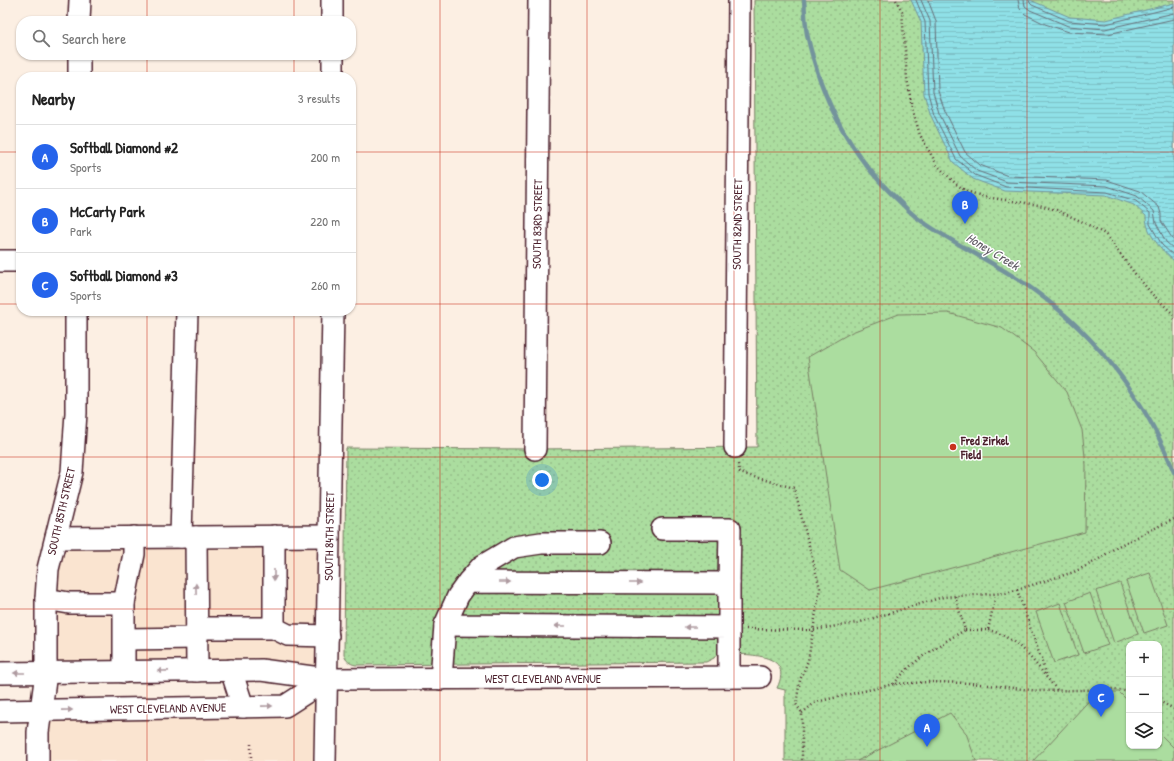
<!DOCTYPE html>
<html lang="en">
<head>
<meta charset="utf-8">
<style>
  :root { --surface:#fff; --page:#f2f2f2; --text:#222; --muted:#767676; --line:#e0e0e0; --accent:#2563eb }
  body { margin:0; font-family:"Patrick Hand",sans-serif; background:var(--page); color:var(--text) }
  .controls { position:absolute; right:12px; bottom:12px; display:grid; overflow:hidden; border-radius:8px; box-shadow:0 1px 3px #0004 }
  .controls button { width:36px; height:36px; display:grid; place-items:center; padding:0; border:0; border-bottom:1px solid var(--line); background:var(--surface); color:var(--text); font:20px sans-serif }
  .you { position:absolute; left:542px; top:480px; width:14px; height:14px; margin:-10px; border:3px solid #fff; border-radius:50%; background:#1a73e8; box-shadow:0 0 0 6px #1a73e833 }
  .badge { display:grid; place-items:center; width:26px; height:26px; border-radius:50%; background:var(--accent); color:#fff; font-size:13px; font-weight:700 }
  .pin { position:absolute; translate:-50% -33px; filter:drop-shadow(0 1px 2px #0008) }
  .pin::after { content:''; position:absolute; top:21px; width:14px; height:12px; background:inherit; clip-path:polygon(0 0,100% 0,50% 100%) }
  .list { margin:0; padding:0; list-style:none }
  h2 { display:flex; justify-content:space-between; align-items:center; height:52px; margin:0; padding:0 16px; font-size:17px }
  h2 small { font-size:13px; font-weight:400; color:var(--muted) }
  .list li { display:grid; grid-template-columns:26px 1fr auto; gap:12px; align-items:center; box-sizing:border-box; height:64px; padding:0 16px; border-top:1px solid var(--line) }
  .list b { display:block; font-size:15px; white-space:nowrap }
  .list p { margin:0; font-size:13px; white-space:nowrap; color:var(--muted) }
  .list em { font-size:13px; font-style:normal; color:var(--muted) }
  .icon { flex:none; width:22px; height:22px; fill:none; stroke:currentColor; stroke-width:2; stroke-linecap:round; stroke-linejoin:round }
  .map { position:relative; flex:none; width:1174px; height:761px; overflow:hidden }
  .search { position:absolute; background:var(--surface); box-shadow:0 1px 3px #0004; left:16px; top:16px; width:340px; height:44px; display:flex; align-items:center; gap:10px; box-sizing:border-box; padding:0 14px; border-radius:16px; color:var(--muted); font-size:15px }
  .panel { position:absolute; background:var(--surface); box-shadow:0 1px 3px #0004; left:16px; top:72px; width:340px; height:244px; border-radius:16px }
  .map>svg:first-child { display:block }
  .built { fill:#fae4d0 }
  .park { fill:url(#park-dots); stroke:#7a7e65; fill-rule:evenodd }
  .pitch { fill:#abdd9f; stroke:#7a7e65 }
  .water { fill:url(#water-rules); stroke:#73939c }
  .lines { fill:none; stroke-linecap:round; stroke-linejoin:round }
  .shore { stroke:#666c76; stroke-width:1 }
  .stream { stroke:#73939c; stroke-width:4.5 }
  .minor-casing { stroke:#4a1f2b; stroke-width:24 }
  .path { stroke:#4a1f2b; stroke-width:2.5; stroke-dasharray:1 3; stroke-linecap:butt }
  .minor { stroke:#fff; stroke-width:21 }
  .oneway { fill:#ae9aa0 }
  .grid { fill:none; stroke:#c8321e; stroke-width:1; stroke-opacity:0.55 }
  .poi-dot { fill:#c8321e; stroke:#fff; stroke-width:1.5 }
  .labels { text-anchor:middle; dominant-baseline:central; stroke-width:3; stroke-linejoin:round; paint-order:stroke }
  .street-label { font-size:12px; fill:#4a1f2b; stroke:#fff }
  .poi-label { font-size:12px; font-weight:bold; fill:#4a1f2b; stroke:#fff; text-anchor:start }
  .water-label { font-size:13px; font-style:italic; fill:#5f5963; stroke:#fff }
</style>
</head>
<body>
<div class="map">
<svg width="1174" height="761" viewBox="0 0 1174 761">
  <defs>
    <pattern id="park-dots" width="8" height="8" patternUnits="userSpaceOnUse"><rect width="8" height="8" fill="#abdd9f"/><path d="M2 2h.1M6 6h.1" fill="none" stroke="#95bd89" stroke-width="1.8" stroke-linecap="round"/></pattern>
    <pattern id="water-rules" width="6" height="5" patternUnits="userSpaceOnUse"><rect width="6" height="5" fill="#8fe0e7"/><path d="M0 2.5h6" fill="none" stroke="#7dc0c6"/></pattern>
  </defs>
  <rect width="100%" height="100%" fill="#fcefe3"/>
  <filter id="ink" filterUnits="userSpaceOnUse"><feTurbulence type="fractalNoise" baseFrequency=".025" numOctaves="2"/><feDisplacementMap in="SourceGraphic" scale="8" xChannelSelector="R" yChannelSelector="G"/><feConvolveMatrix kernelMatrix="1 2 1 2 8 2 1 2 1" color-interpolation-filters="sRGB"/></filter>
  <g filter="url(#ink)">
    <!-- built -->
    <polygon class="built" points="329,536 327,679 325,761 38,761 38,732 40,710 285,706 327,679 261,670 46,673 46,599 48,569 56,538"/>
    <!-- park -->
    <path class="park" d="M754 0H1174V761H785V690L777 688C796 649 739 655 717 654L714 658 706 662 356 665C350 664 346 661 344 655L346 448 535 449 757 447ZM1129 644H1159V746H1129Z"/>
    <!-- pitch -->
    <g class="pitch">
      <polygon points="948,313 1002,328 1034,352 1067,392 1082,430 1086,465 1085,532 870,590 840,570 808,357 852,332 899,314"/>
      <polygon points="1150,573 1168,625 1144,633 1126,581"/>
      <polygon points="1120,583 1138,634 1114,643 1096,591"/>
      <polygon points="1090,593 1108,645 1084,653 1066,602"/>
      <polygon points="1060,603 1078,655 1054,663 1036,612"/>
      <polygon points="1097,692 1119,692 1129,702 1129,746 1159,746 1159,733 1174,748 1174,761 1033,761"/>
      <polygon points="950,713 966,733 976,761 857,761"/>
    </g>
    <!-- water -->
    <path class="water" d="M911 0H1030L1070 17 1106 20 1174 3V261C1161 249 1146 234 1146 216L1134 205 1106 195 1005 191 973 179 953 162 931 116 924 94 921 22Z"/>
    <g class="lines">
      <!-- shore -->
      <g class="shore">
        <polyline points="916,0 925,22 928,93 934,115 956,159 975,175 1006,187 1107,192 1136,201 1150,213 1150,224 1162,245 1174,256"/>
        <polyline points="921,0 930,21 933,92 939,113 960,156 977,171 1007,182 1107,186 1137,196 1154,211 1156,223 1166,242 1174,249"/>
        <polyline points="928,0 936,21 938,91 945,111 965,152 980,165 1008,176 1107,180 1140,191 1159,207 1161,214 1161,221 1174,241"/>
        <polyline points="1018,0 1020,9 1025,14 1045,24 1069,32 1108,34 1174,19"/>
        <polyline points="1024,0 1025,6 1030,10 1068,26 1105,29 1174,13"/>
        <polyline points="1029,0 1030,3 1032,5 1069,21 1106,24 1174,7"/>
      </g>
      <!-- stream -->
      <path class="stream" d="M804 0C805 11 805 23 807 34 821 98 849 154 897 199 905 207 913 216 923 222 959 247 1000 265 1035 291 1098 337 1146 400 1174 472"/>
      <!-- minor casing -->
      <g class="minor-casing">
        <g id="minor">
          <polyline points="332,0 332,21"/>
          <polyline points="79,21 80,0"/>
          <polyline points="333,55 333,77"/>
          <polyline points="79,77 79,55"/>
          <polyline points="0,261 21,261"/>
          <polyline points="735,447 739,0"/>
          <polyline points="535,449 539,0"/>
          <polyline points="662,529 730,529 729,583"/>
          <polyline points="274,536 274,628"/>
          <polyline points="181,537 187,311"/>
          <polyline points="196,537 197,671"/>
          <polyline points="56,538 329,536"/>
          <polyline points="468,582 482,566 514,547 541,543 600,543"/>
          <polyline points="46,599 69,603 124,603 124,672"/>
          <polyline points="124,603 134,554 134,537"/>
          <path d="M729 627 445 625 458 596 468 582 729 583C729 615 729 646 729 677"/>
          <polyline points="197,628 274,628 288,635 328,636"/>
          <polyline points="125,639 197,638"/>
          <polyline points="231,670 243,707"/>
          <polyline points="0,673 261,670 327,679 760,677"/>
          <polyline points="441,679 445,625"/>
          <polyline points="0,711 285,706 327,679"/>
          <polyline points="38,761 38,732 46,673 46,599 48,569 72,472 76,413 76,311"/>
          <polyline points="325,761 333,311"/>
        </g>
      </g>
      <!-- path -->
      <g class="path">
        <polyline points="896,0 902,11 907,78 912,108 920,135 937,165 956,184 966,191 985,197 1039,205 1056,210 1081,221 1105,234 1136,275 1153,295 1171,312 1174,320"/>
        <polyline points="738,464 740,473 794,488 820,588 808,661 800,680 796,704 802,713 802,761"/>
        <polyline points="1017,590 1047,676"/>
        <polyline points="746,629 812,630 857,623 943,597 1006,593 1074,572 1096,561 1118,546 1174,519"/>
        <polyline points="965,630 988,630 996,594"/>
        <path d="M988 630C1020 637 1038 668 1058 691"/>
        <path d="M894 684C912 660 939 645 965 630L955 596"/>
        <polyline points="1159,701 1174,709"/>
        <polyline points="802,713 816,702 894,684 930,682 971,683 1039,691 1114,689 1129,692"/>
        <polyline points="251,761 251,743"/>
      </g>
      <!-- minor -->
      <use href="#minor" class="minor"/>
    </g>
    <!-- one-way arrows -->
    <defs><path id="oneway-solid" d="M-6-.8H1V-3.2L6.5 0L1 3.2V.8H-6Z"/></defs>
    <g class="oneway">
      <use href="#oneway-solid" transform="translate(274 575) rotate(90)"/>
      <use href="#oneway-solid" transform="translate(505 582)"/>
      <use href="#oneway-solid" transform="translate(635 583)"/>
      <use href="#oneway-solid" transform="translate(196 589) rotate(-91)"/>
      <use href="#oneway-solid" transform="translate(560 626) rotate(-180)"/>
      <use href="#oneway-solid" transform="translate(690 627) rotate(-180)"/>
      <use href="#oneway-solid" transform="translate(163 671) rotate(179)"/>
      <use href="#oneway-solid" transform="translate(19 673) rotate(180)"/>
      <use href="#oneway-solid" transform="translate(267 706) rotate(-1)"/>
      <use href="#oneway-solid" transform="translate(67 710) rotate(-1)"/>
    </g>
  </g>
  <!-- grid -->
  <path class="grid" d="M147 0V21M294 0V21M440 0V761M587 0V761M734 0V761M880 0V761M1027 0V761M147 55V77M294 55V77M0 152H21M351 152H1174M0 304H21M351 304H1174M147 311V761M294 311V761M0 457H1174M0 609H1174"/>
  <!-- markers -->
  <circle class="poi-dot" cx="953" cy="447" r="4"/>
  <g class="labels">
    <!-- street labels -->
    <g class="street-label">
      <text transform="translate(537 224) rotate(-89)">SOUTH 83RD STREET</text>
      <text transform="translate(737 224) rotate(-89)">SOUTH 82ND STREET</text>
      <text transform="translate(61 511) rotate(-77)">SOUTH 85TH STREET</text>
      <text transform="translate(329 536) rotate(-89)">SOUTH 84TH STREET</text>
      <text x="543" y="678">WEST CLEVELAND AVENUE</text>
      <text transform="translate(168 708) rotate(-1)">WEST CLEVELAND AVENUE</text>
    </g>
    <!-- poi labels -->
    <g class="poi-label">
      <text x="961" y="440">Fred Zirkel<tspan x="961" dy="14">Field</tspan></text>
    </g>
    <!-- water labels -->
    <g class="water-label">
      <text transform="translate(993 251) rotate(31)">Honey Creek</text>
    </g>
  </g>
</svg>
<div class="controls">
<button>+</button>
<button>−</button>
<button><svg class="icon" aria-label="layers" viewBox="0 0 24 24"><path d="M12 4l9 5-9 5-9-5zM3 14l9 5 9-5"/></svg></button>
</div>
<div class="you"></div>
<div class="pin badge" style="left:927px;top:747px">A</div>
<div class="pin badge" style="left:965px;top:224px">B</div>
<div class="pin badge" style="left:1101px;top:717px">C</div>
<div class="search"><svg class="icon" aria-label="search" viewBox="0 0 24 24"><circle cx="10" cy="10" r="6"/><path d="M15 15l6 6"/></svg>Search here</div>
<section class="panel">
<h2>Nearby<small>3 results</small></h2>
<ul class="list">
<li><span class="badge">A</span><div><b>Softball Diamond #2</b><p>Sports</p></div><em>200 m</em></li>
<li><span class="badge">B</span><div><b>McCarty Park</b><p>Park</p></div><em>220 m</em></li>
<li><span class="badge">C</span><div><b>Softball Diamond #3</b><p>Sports</p></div><em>260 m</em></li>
</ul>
</section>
</div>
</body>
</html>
